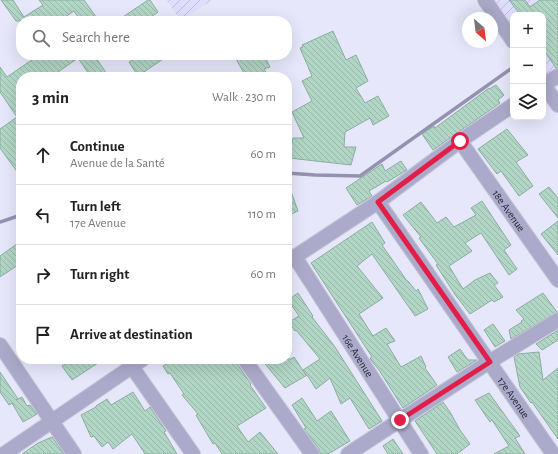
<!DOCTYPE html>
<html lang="en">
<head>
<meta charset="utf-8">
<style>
  :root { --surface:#fff; --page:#f2f2f2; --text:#222; --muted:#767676; --line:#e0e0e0 }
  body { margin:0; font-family:"Alegreya Sans",sans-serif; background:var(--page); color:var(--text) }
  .controls { position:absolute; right:12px; top:12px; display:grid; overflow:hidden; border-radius:8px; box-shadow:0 4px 16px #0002 }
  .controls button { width:36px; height:36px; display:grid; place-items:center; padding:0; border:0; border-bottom:1px solid var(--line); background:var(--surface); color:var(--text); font:20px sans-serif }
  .compass { position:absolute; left:462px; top:12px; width:36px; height:36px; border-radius:50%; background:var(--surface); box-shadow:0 4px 16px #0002; rotate:152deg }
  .stop { position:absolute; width:12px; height:12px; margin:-9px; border:3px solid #e11d48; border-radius:50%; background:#fff }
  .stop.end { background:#e11d48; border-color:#fff; box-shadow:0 1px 4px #0008 }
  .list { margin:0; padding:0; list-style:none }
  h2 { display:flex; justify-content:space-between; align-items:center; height:52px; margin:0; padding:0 16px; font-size:17px }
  h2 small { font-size:13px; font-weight:400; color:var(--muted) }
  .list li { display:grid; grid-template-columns:26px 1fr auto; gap:12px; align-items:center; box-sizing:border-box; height:60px; padding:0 16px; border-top:1px solid var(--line) }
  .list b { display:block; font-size:15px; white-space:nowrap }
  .list p { margin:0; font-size:13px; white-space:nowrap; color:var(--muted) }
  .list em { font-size:13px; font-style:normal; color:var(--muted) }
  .icon { flex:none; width:22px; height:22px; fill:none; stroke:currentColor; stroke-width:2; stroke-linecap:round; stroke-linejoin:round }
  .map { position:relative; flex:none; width:558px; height:454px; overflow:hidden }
  .search { position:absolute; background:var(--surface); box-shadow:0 4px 16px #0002; left:16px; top:16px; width:276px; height:44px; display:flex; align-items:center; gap:10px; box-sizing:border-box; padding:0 14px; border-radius:16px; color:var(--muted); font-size:15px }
  .panel { position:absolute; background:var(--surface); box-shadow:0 4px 16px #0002; left:16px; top:72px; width:276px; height:292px; border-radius:16px }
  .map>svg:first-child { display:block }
  .industrial { fill:url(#industrial-furrows) }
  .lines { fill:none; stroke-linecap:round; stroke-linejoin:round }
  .stream { stroke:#9492b0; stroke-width:3.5 }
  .building { fill:url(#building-back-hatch); stroke:#8aae9f }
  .minor-casing { stroke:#c5c4d7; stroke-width:16 }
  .minor { stroke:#abaaca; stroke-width:14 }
  .route { stroke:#e11d48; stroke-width:5 }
  .labels { text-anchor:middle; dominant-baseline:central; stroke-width:4; stroke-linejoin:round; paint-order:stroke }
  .street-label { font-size:11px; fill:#282734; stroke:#e7e7fb }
</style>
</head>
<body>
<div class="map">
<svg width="558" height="454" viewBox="0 0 558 454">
  <defs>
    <pattern id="industrial-furrows" width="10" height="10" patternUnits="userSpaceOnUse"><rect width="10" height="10" fill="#e0deff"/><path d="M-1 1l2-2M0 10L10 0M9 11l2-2" fill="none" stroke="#c0bedb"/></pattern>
    <pattern id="building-back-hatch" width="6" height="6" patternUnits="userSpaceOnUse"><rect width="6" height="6" fill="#b2d6c6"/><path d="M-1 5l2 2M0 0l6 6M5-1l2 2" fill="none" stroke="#99b8ab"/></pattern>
  </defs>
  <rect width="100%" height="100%" fill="#e7e7fb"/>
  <!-- industrial -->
  <g class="industrial">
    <polygon points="166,0 212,0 181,21"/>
    <polygon points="485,0 558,0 558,80 543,83 543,15 513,15 513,40"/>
  </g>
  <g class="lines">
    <!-- stream -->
    <g class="stream">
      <polyline points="287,173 315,175 360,176 512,68"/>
      <polyline points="0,222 21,215"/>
    </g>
  </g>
  <!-- building -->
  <g class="building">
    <polygon points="1,0 13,0 24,17 43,5 39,0 84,0 99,21 81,21 74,11 59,21 16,21"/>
    <polygon points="148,0 150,0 158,12 145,21 117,21"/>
    <polygon points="509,0 525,0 530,7 540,0 558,0 558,68 556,68 543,49 543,15 517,15 519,13"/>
    <polygon points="333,31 346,60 356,55 368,81 356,88 365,103 378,96 389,116 373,125 370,118 345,132 344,147 356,147 351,165 289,158 293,138 304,138 292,112 312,101 302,81 312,76 300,48 303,47 302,45"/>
    <polygon points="39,55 94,55 109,77 91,77 78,58 51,77 21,77 21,177 0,148 0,129 17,117 0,92 0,67 7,77"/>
    <polygon points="140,55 169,55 138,76 129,62"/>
    <polygon points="234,55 264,55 270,67 264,69 269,77 246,77"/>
    <polygon points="496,85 504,95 498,100 500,103 433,150 422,134 434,126 435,128 489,88 489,89"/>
    <polygon points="507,129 528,155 516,162 533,186 519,196 501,171 497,174 478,149"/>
    <polygon points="401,161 407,170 387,182 386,181 369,191 372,196 357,205 346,188 382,164 385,171"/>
    <polygon points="287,183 288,183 298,211 287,216"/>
    <polygon points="549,187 558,198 558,218 539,194"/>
    <polygon points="482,201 511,245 504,250 517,269 509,275 481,233 465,243 472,251 449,266 463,289 475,280 490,273 498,283 494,285 503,297 494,302 492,300 470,314 456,296 436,265 438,264 419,238 421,237 403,215 421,202 437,223 446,217 454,227 476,215 471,208"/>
    <polygon points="558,221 558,255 541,234"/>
    <polygon points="372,222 385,243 382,245 407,281 408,281 416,291 418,289 428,309 415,316 372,254 357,266 383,298 359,314 373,336 386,328 395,341 387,344 401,367 421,356 426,367 425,368 437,385 403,408 379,370 371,360 370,358 372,357 311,263"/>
    <polygon points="21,241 21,263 0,277 0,256"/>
    <polygon points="298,293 313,316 312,317 335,347 382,421 369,429 350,398 341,404 330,378 316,389 307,375 285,388 261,359 291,359 294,357 306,375 303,370 320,359 296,330 295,331 289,322 299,316 288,300"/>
    <polygon points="543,293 557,312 511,339 509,330 522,322 521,321 524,319 516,310"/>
    <polygon points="493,324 505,341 495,347 484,330"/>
    <polygon points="558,330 558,340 542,350 536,344"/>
    <polygon points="460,349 468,360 477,360 457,372 448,357"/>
    <polygon points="539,352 543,380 558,368 558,439 532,402 531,403 520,387 514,357 518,354"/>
    <polygon points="73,359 104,359 72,380 62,366"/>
    <polygon points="174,359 235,359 237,364 251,384 250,385 266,408 237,426 248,442 260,432 278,454 222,454 215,443 213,444 196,415 198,414 182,395 184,394 170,373 168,374 163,366"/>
    <polygon points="0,372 18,399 16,400 22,397 27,406 30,405 37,414 23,422 12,403 9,405 0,392"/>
    <polygon points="133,392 145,411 150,407 166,431 164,432 177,454 145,454 132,434 113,449 108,442 102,447 94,436 91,437 81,415 96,407 96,406 107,399 111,405"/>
    <polygon points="489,393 520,436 515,438 525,454 494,454 509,446 492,420 490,422 475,400"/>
    <polygon points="302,398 317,421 331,411 350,441 328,454 320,454 319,449 304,429 306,428 292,405"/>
    <polygon points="443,402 450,412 460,430 470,444 457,454 437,454 415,421"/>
    <polygon points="52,437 64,454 22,454 38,443"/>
    <polygon points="393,439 403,454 388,454 383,446"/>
  </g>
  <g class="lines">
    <!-- minor casing -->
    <g class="minor-casing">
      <g id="minor">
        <polyline points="485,0 513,41"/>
        <polyline points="543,84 558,105"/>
        <polyline points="543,85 558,76"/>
        <path id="s1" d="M460 141 558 280"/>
        <path id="s2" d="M378 202 553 454"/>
        <path id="s3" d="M295 257 421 454"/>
        <polyline points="287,262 378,202 460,141 513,105"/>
        <polyline points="0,345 74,454"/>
        <polyline points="244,359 312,454"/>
        <polyline points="132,367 193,454"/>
        <polyline points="4,454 143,359"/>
        <polyline points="348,454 489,362 558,320"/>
      </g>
    </g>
    <!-- minor -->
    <use href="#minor" class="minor"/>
  </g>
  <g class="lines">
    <!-- route -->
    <polyline class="route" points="400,420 490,362 378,202 460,141"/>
  </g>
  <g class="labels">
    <!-- street labels -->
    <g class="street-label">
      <text stroke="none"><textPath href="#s1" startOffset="85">18e Avenue</textPath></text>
      <text stroke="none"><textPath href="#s3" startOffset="117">16e Avenue</textPath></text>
      <text stroke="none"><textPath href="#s2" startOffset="238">17e Avenue</textPath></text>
    </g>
  </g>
</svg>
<div class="controls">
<button>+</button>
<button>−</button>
<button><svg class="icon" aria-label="layers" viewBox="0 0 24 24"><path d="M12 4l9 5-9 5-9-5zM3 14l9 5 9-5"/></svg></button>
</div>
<svg class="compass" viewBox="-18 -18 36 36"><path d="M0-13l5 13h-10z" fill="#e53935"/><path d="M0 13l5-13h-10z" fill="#767676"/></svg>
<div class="stop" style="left:460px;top:141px"></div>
<div class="stop end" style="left:400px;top:420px"></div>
<div class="search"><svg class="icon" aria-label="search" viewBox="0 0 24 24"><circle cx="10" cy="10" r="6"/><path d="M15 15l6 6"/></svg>Search here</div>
<section class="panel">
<h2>3 min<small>Walk · 230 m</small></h2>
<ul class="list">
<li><svg class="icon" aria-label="ahead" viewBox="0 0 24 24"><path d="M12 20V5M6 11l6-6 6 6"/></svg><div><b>Continue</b><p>Avenue de la Santé</p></div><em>60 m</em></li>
<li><svg class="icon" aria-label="left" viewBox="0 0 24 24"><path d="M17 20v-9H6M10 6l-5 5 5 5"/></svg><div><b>Turn left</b><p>17e Avenue</p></div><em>110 m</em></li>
<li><svg class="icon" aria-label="right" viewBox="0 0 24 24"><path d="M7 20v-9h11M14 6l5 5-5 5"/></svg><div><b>Turn right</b></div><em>60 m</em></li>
<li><svg class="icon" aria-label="arrive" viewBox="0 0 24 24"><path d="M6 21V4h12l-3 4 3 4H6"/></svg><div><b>Arrive at destination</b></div></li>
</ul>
</section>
</div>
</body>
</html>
